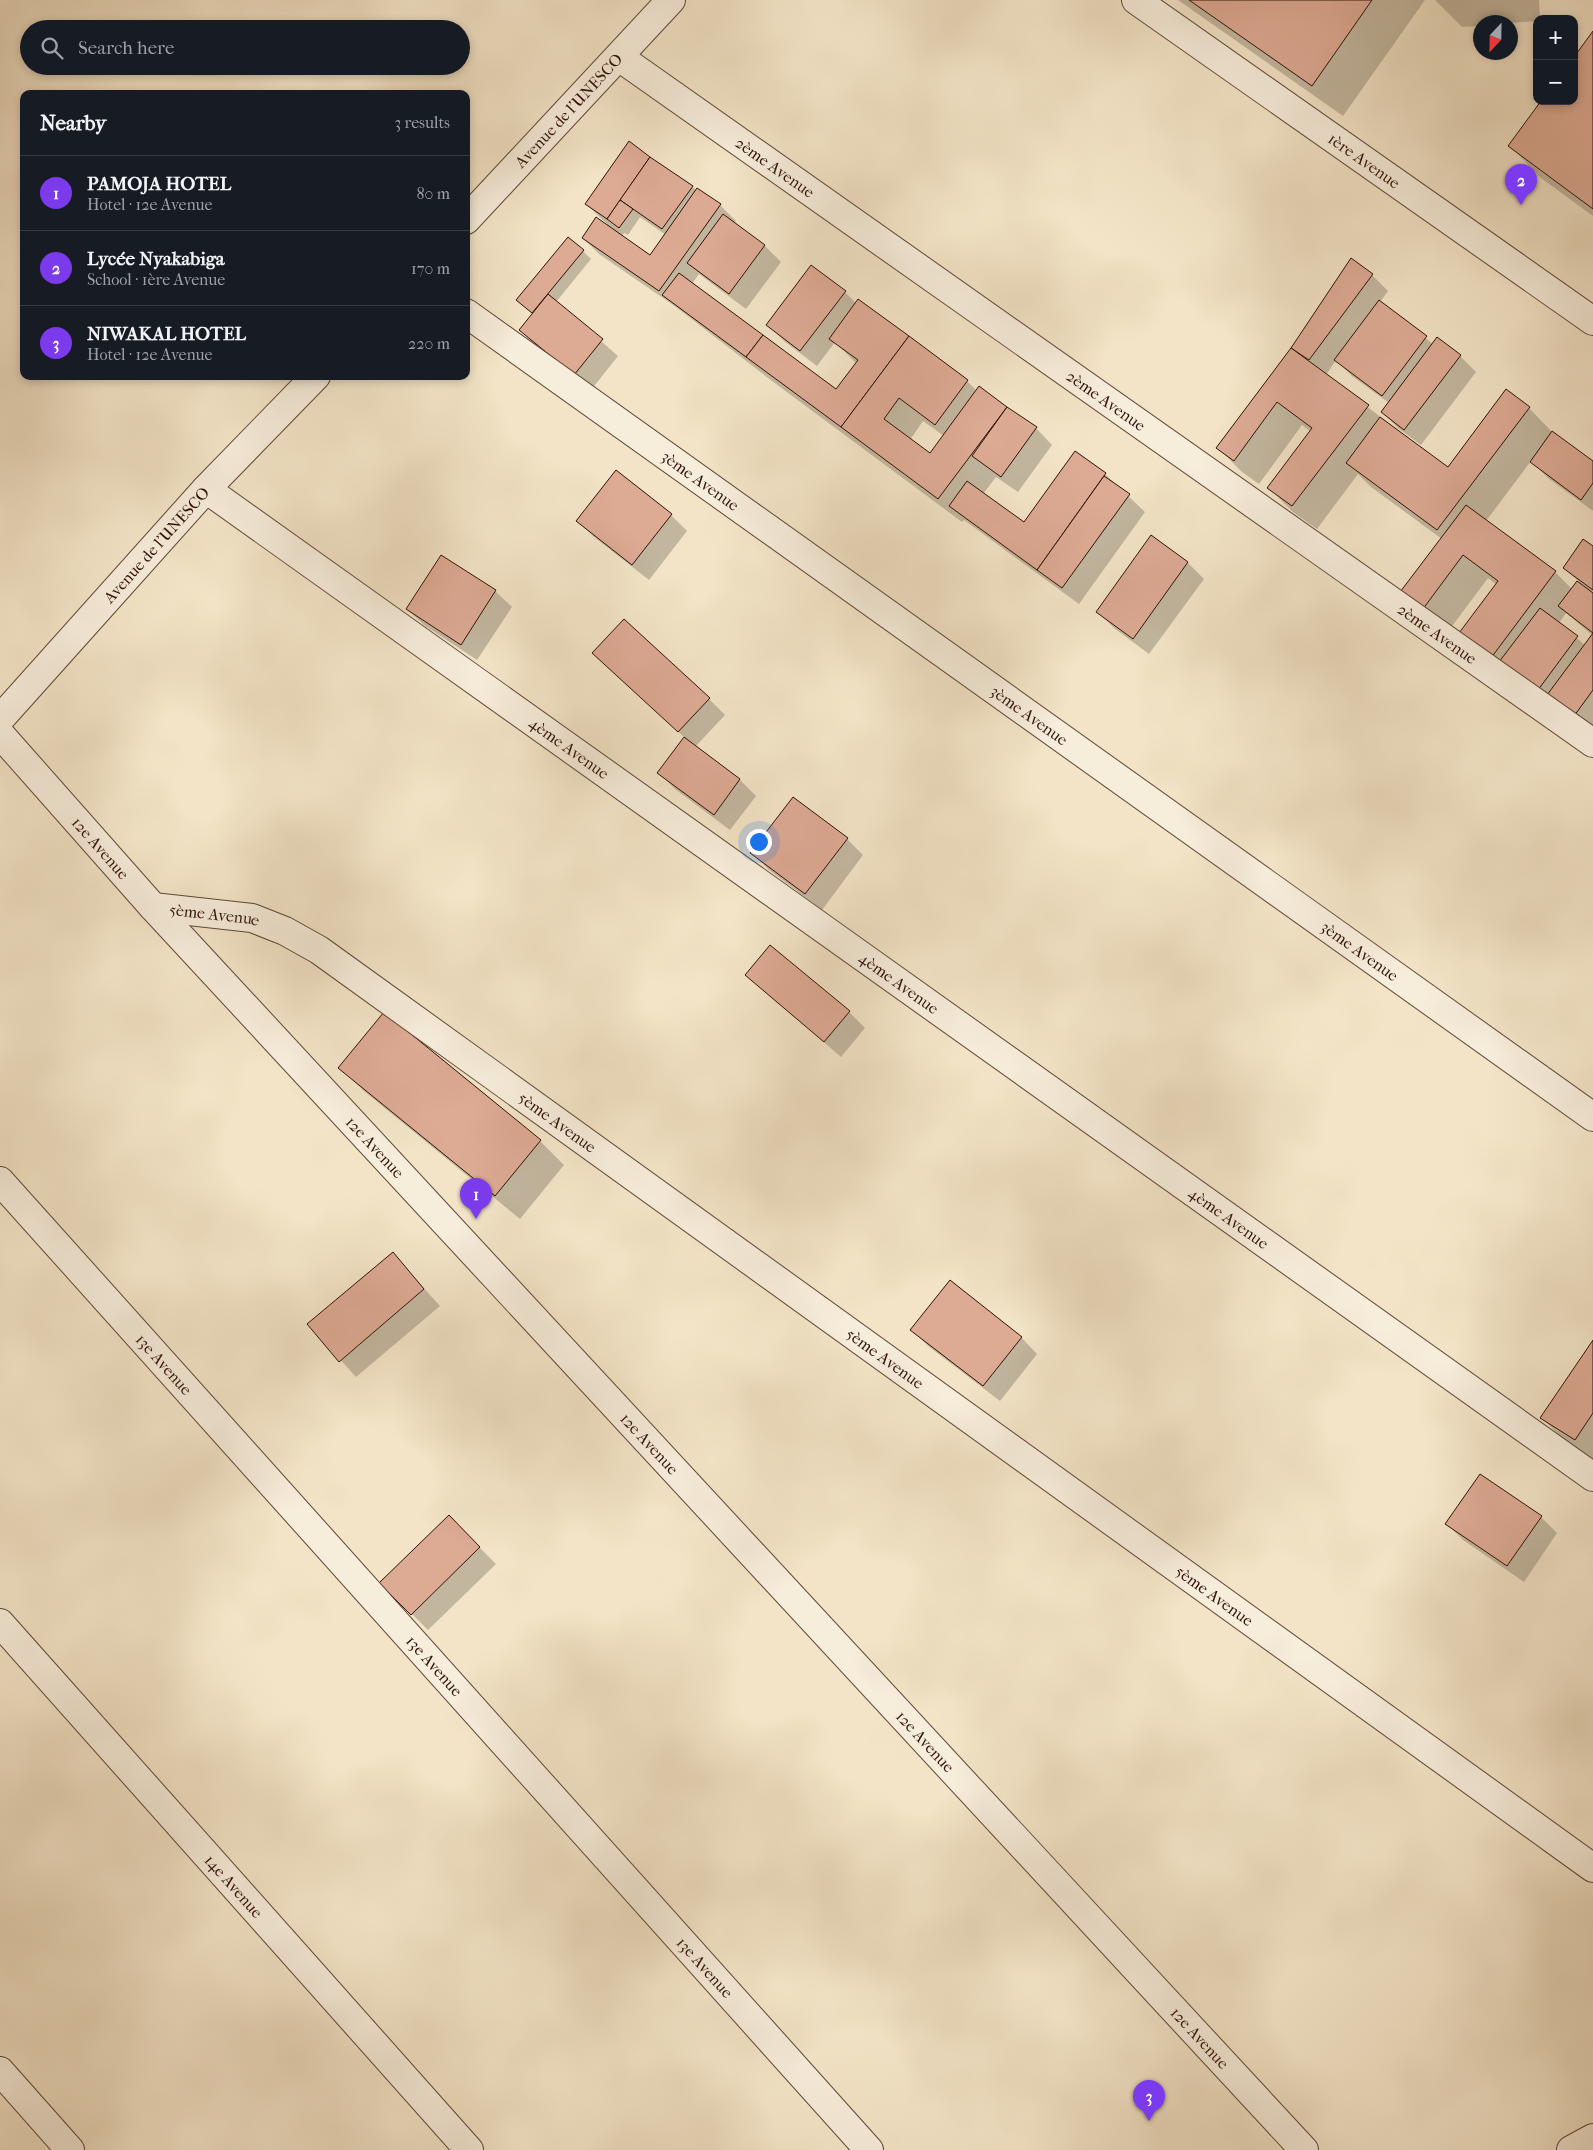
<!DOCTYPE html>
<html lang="en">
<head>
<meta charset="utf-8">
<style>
  :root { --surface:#171b24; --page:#20242c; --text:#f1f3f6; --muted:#9ea1a6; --line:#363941; --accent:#7c3aed }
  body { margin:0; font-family:"IM FELL French Canon",serif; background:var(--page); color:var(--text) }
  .controls { position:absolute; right:15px; top:15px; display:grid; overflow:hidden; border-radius:10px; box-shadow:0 2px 8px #0003 }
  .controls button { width:45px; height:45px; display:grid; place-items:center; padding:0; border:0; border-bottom:1px solid var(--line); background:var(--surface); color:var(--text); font:25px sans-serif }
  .compass { position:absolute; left:1473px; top:15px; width:45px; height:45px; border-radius:50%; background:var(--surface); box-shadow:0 2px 8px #0003; rotate:202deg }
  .you { position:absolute; left:758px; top:841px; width:18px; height:18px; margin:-12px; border:4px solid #fff; border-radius:50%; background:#1a73e8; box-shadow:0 0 0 8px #1a73e833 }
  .badge { display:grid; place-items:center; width:32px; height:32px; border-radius:50%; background:var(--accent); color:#fff; font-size:16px; font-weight:700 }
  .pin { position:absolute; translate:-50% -41px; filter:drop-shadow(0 1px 2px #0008) }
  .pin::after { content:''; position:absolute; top:26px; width:18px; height:15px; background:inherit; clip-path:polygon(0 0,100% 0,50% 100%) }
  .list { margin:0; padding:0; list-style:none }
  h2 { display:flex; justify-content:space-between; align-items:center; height:65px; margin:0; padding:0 20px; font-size:21px }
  h2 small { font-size:16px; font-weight:400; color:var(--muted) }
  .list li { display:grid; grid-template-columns:32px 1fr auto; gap:15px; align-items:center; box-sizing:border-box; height:75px; padding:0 20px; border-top:1px solid var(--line) }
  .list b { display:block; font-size:19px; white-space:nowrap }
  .list p { margin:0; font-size:16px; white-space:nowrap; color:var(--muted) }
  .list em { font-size:16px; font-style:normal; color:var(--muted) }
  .icon { flex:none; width:28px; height:28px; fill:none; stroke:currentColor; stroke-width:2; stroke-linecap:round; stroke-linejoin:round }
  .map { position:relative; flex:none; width:1593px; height:2150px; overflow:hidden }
  .search { position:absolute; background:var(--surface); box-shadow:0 2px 8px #0003; left:20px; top:20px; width:450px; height:55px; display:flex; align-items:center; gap:12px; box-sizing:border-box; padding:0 18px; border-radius:28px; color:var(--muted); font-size:19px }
  .panel { position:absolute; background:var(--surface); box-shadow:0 2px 8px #0003; left:20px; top:90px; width:450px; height:290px; border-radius:10px }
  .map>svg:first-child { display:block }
  .shadow { fill:#0003; fill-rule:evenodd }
  .building { fill:#ddaa94; stroke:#2f1106 }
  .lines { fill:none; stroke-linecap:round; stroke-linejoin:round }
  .minor-casing { stroke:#604636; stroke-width:30 }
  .minor { stroke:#f7eddb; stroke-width:28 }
  .labels { text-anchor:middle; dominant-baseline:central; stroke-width:5; stroke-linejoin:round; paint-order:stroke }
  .street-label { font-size:16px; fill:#2f1106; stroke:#f7eddb }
</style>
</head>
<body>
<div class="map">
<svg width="1593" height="2150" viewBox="0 0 1593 2150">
  <rect width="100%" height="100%" fill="#f3e4c7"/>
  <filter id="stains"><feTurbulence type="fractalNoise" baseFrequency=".004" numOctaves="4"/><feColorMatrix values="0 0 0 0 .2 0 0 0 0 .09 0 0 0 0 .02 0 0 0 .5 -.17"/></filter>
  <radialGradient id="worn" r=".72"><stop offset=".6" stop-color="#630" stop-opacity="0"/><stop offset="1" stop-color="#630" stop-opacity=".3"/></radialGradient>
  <!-- shadow -->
  <g class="shadow">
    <polygon points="1178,0 1425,0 1343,116"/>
    <polygon points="1435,0 1539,0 1540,19 1537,19 1537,21 1510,23 1480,22 1480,26 1462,27"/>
    <polygon points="1593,33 1593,216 1541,178 1510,146 1574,101"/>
    <path d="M692 187 720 205 736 221 734 224 765 246 781 262 746 309 699 274 692 284 836 391 857 364 835 342 817 366 784 341 768 325 845 292 856 303 967 381 977 391 979 388 1036 428 1052 445 1018 492 996 477 983 494 1025 524 1105 474 1145 512 1079 604 964 520 962 522 772 381 676 307 599 254 583 238 607 224 586 204ZM640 217 666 235 651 257 622 236 624 233 628 235ZM923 421 944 436 930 455 910 440Z"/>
    <polygon points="583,251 591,259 556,302 618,356 591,390 536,346 520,330 533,314 517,300"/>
    <path d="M1372 275 1388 291 1380 302 1433 344 1460 356 1476 372 1421 445 1398 428 1382 412 1389 403 1352 376 1336 360 1326 375 1448 469 1529 408 1552 432 1593 462V511L1548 478 1531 461 1486 521 1555 572 1572 589 1578 581 1564 567 1593 548V731L1479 665 1497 585 1488 578 1441 641 1420 624 1442 539 1371 487 1358 474 1317 529 1293 512 1269 488 1311 432 1302 425 1259 484 1242 472 1218 448 1297 351ZM1566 613 1592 635 1585 645 1559 623Z"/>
    <polygon points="671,515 687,531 649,580 594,537 578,521"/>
    <polygon points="1152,537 1188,563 1204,579 1149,654 1114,628 1098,612"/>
    <polygon points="441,557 495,591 512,607 477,660 424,625 407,609"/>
    <polygon points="593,653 709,699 725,715 695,747 740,780 756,796 730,830 675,789 659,773 685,738"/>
    <polygon points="847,839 863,855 822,910 768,869 752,853"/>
    <polygon points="746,975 849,1012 865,1028 841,1057"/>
    <polygon points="384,1013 540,1141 564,1165 520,1219 364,1091 340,1067"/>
    <polygon points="392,1253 440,1306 356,1377 309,1325"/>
    <polygon points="912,1330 1021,1337 1037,1354 1000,1401 928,1346"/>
    <polygon points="1593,1342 1593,1459 1566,1442 1542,1418"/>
    <polygon points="449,1517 496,1564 428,1630 381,1583"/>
    <polygon points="1541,1517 1557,1533 1524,1582 1463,1540 1447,1524"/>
  </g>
  <!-- building -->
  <g class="building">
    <polygon points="1189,0 1372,0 1312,86"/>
    <polygon points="1593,31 1593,209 1508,146 1541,101 1574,101 1574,57"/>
    <polygon points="629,141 650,157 607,219 585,204"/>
    <polygon points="650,157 693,186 662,229 620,200"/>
    <polygon points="697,188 721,204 659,291 582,238 596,217 650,255"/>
    <polygon points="620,200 633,209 619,228 607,219"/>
    <polygon points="723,214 765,245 729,294 687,263"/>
    <polygon points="568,237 584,250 532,313 516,300"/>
    <polygon points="1351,258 1373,274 1309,360 1291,348"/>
    <polygon points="811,265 846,291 800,351 766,325"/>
    <polygon points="679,273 763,335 746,357 662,295"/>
    <polygon points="548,294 603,339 574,375 519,330"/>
    <polygon points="858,299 909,336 841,427 746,357 763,335 836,389 858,360 829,339"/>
    <polygon points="1379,300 1427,336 1382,396 1334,360"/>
    <polygon points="909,336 968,380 935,425 899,398 884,419 930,453 979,386 1007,407 938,499 841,427"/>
    <polygon points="1437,337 1461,355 1404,430 1381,412"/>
    <polygon points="1291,348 1369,405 1292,506 1267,488 1312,428 1277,402 1234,461 1216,448"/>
    <polygon points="1506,389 1530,407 1437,530 1346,463 1380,417 1448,467"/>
    <polygon points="1007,407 1037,427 1001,477 972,456"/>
    <polygon points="1552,431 1593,461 1593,483 1581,500 1530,462"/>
    <polygon points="1075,451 1106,473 1037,570 949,506 967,481 1024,522"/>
    <polygon points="616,470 672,514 632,565 576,521"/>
    <polygon points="1104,476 1130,494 1062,588 1037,570"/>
    <polygon points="1466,505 1556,571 1485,666 1453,641 1498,581 1463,555 1417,617 1394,600"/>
    <polygon points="1151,535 1188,562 1133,639 1096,612"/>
    <polygon points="1583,539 1593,546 1593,590 1563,568"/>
    <polygon points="441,555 496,590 461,645 406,609"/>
    <polygon points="1577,581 1593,593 1593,690 1574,716 1547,695 1593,633 1558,606"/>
    <polygon points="1540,608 1578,636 1538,690 1499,662"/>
    <polygon points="624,619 710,698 678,732 592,653"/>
    <polygon points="684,737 740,779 714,815 657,773"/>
    <polygon points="793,797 848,838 805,894 750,853"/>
    <polygon points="770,945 850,1011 824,1042 745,975"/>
    <polygon points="384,1012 541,1140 495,1196 338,1068"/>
    <polygon points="393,1252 424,1289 339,1362 307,1324"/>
    <polygon points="950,1280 1022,1337 983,1386 910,1330"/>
    <polygon points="1593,1340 1593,1413 1575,1440 1540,1418"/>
    <polygon points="1480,1474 1542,1516 1507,1566 1445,1524"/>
    <polygon points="449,1515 480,1547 411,1615 379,1583"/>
  </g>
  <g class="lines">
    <!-- minor casing -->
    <g class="minor-casing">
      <g id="minor">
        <path id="s1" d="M1136 0 1593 321"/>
        <path id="s2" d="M619 57 1593 743"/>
        <path id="s3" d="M466 220 671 0"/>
        <path id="s4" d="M466 313 1593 1117"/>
        <path id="s5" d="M206 489 1593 1477"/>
        <path id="s6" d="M0 719 206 489 316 376"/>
        <path id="s7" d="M0 734 153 907 1304 2150"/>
        <path id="s8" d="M153 907 252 918 285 931 319 950 1593 1868"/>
        <path id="s9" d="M0 1181 869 2150"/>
        <path id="s10" d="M0 1623 469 2150"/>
        <polyline points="0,2071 70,2150"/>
        <polyline points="1571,2150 1593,2138"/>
      </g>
    </g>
    <!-- minor -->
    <use href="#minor" class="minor"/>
  </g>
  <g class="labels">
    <!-- street labels -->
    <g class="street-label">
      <text stroke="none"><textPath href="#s3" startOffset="150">Avenue de l'UNESCO</textPath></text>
      <text stroke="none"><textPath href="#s1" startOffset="279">1ère Avenue</textPath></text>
      <text stroke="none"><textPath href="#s2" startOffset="191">2ème Avenue</textPath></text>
      <text stroke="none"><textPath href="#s2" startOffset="596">2ème Avenue</textPath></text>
      <text stroke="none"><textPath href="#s4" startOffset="288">3ème Avenue</textPath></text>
      <text stroke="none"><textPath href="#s6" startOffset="234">Avenue de l'UNESCO</textPath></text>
      <text stroke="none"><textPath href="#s2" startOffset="1001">2ème Avenue</textPath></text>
      <text stroke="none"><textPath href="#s4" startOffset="692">3ème Avenue</textPath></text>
      <text stroke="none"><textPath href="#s5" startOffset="446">4ème Avenue</textPath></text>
      <text stroke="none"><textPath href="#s7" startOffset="152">12e Avenue</textPath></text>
      <text stroke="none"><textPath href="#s8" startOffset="62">5ème Avenue</textPath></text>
      <text stroke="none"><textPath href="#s4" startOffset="1098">3ème Avenue</textPath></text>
      <text stroke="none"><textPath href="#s5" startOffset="851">4ème Avenue</textPath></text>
      <text stroke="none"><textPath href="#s8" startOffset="468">5ème Avenue</textPath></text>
      <text stroke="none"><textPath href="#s7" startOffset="558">12e Avenue</textPath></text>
      <text stroke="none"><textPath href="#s5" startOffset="1256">4ème Avenue</textPath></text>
      <text stroke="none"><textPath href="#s8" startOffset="872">5ème Avenue</textPath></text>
      <text stroke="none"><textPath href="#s9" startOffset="246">13e Avenue</textPath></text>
      <text stroke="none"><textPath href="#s7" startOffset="962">12e Avenue</textPath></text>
      <text stroke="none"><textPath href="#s8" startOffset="1278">5ème Avenue</textPath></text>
      <text stroke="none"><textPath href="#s9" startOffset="651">13e Avenue</textPath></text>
      <text stroke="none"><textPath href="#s7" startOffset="1368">12e Avenue</textPath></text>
      <text stroke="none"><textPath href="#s10" startOffset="352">14e Avenue</textPath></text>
      <text stroke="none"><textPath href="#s9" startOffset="1056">13e Avenue</textPath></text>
      <text stroke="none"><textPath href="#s7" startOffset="1772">12e Avenue</textPath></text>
    </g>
  </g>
  <rect width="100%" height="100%" filter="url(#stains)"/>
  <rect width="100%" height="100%" fill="url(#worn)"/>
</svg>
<div class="controls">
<button>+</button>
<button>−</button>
</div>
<svg class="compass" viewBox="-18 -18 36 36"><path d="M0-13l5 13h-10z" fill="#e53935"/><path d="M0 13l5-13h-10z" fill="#9ea1a6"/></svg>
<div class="you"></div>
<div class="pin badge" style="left:476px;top:1219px">1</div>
<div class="pin badge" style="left:1521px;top:205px">2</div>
<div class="pin badge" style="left:1149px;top:2121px">3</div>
<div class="search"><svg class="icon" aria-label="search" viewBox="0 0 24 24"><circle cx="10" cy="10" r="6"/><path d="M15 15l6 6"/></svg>Search here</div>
<section class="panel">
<h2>Nearby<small>3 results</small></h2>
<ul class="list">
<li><span class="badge">1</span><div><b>PAMOJA HOTEL</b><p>Hotel · 12e Avenue</p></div><em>80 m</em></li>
<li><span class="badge">2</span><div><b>Lycée Nyakabiga</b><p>School · 1ère Avenue</p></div><em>170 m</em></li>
<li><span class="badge">3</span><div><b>NIWAKAL HOTEL</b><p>Hotel · 12e Avenue</p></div><em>220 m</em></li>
</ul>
</section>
</div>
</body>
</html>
